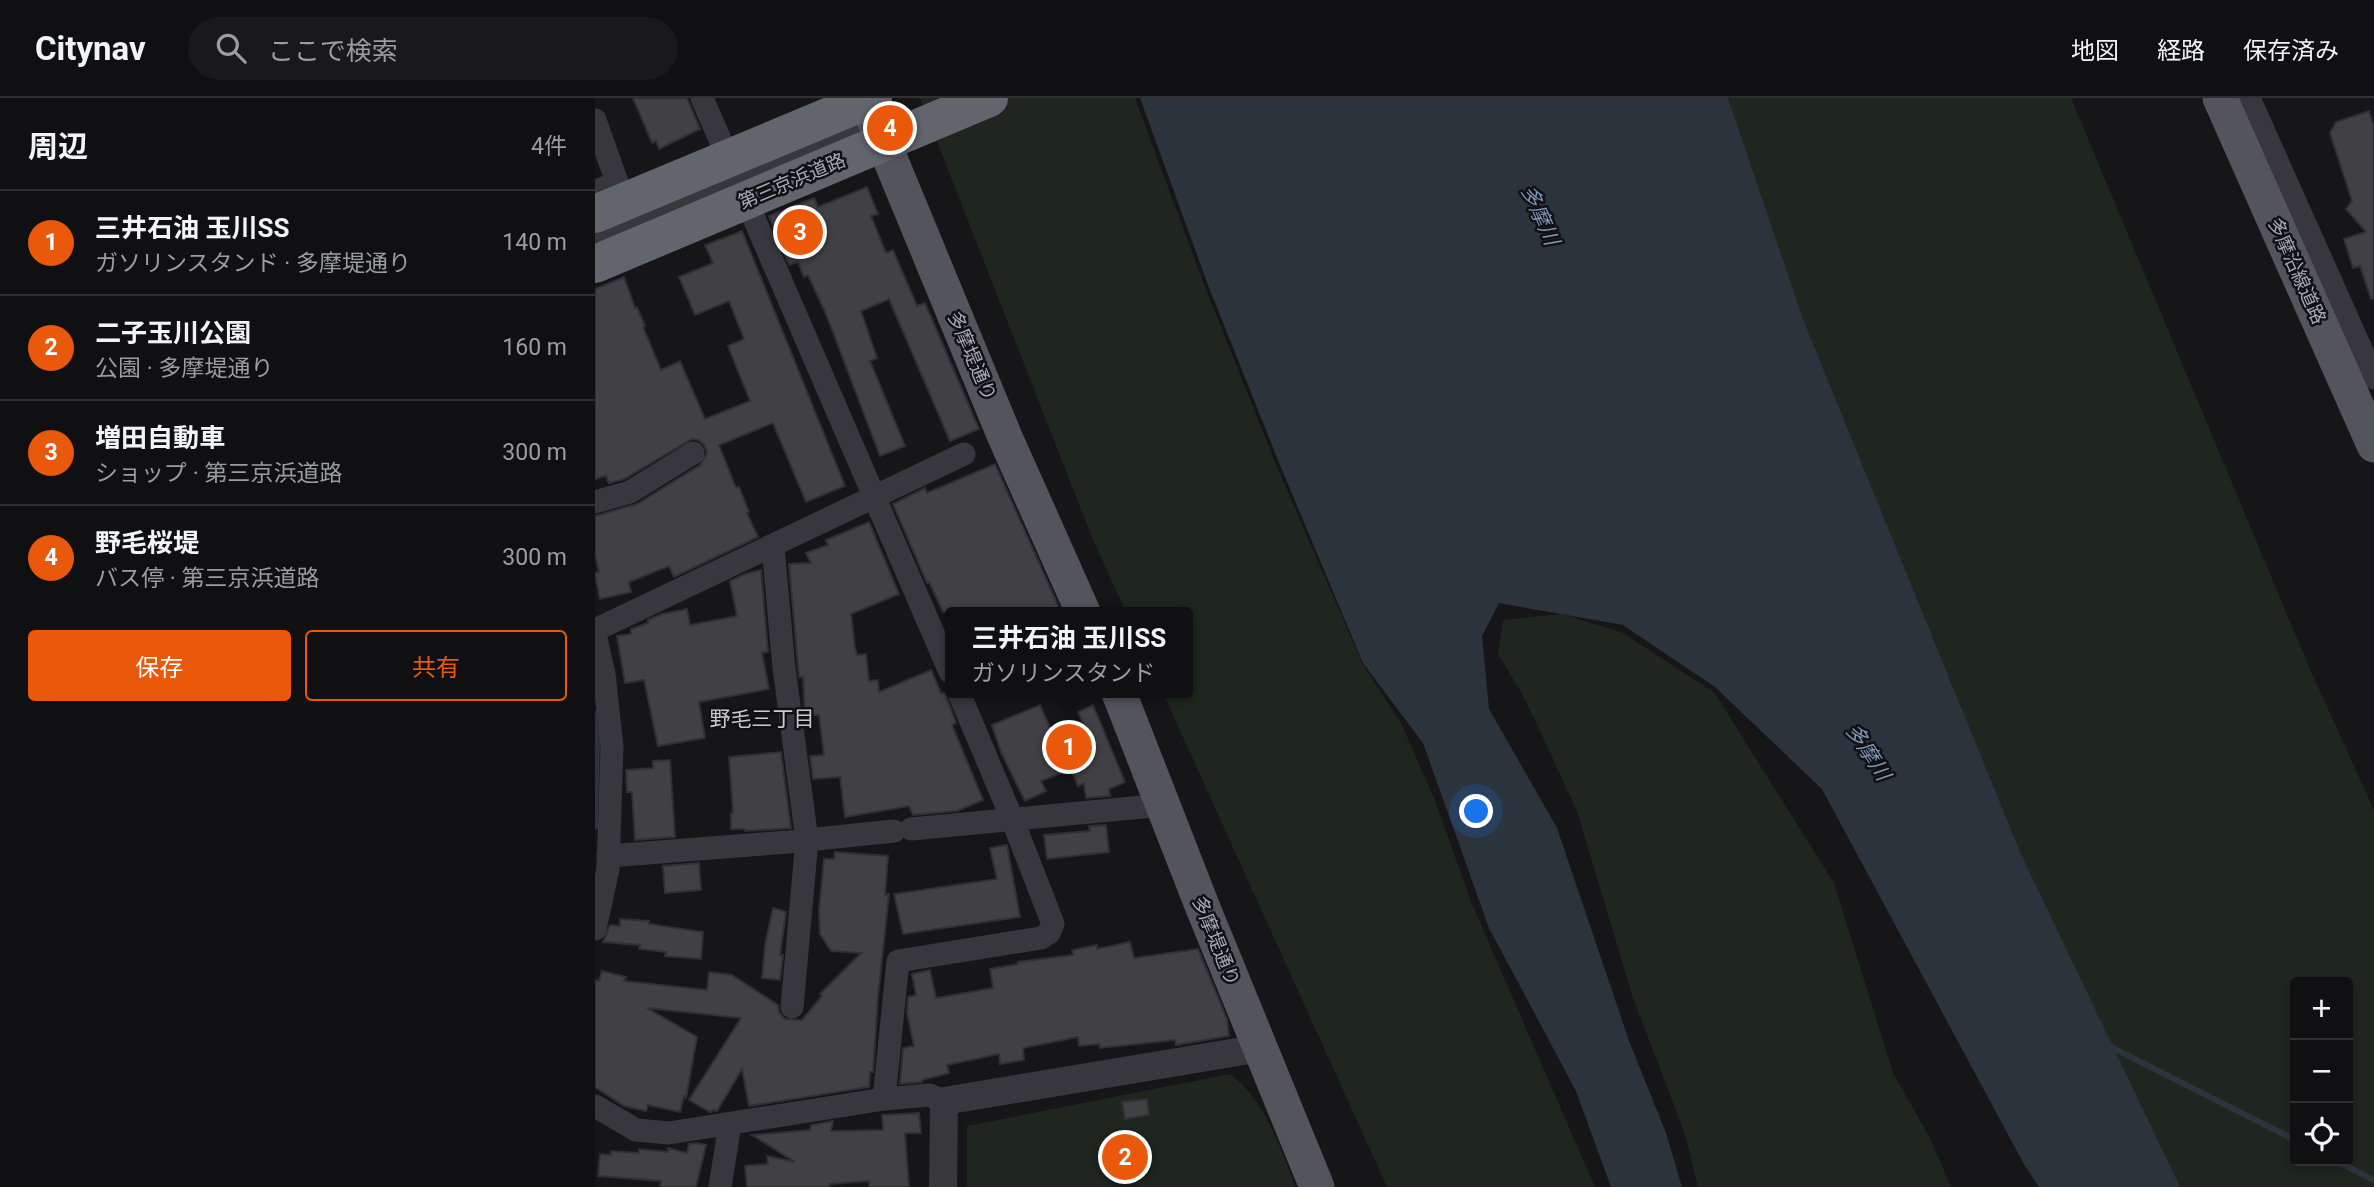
<!DOCTYPE html>
<html lang="ja">
<head>
<meta charset="utf-8">
<style>
  :root { --surface:#101012; --page:#19191b; --text:#f1f3f6; --muted:#9c9d9f; --line:#303032; --accent:#ea580c }
  body { margin:0; font-family:Roboto,"Noto Sans JP",sans-serif; background:var(--page); color:var(--text) }
  .controls { position:absolute; right:21px; bottom:21px; display:grid; overflow:hidden; border-radius:7px; box-shadow:0 4px 10px #0003 }
  .controls button { width:63px; height:63px; display:grid; place-items:center; padding:0; border:0; border-bottom:2px solid var(--line); background:var(--surface); color:var(--text); font:35px sans-serif }
  .you { position:absolute; left:882px; top:714px; width:24px; height:24px; margin:-18px; border:5px solid #fff; border-radius:50%; background:#1a73e8; box-shadow:0 0 0 10px #1a73e833 }
  .badge { display:grid; place-items:center; width:46px; height:46px; border-radius:50%; background:var(--accent); color:#fff; font-size:23px; font-weight:700 }
  .pin { position:absolute; translate:-50% -50%; border:4px solid #fff; box-shadow:0 2px 7px #0006 }
  .popup { position:absolute; left:350px; top:509px; width:248px; height:91px; box-sizing:border-box; display:grid; place-content:center; border-radius:7px; background:var(--surface); filter:drop-shadow(0 2px 5px #0005); font-size:23px; white-space:nowrap; color:var(--muted) }
  .popup b { font-size:26px; color:var(--text) }
  .popup::after { content:''; position:absolute; left:50%; top:100%; margin-left:-14px; border:14px solid transparent; border-top-color:var(--surface) }
  .list { margin:0; padding:0; list-style:none }
  h2 { display:flex; justify-content:space-between; align-items:center; height:91px; margin:0; padding:0 28px; font-size:30px }
  h2 small { font-size:23px; font-weight:400; color:var(--muted) }
  .list li { display:grid; grid-template-columns:46px 1fr auto; gap:21px; align-items:center; box-sizing:border-box; height:105px; padding:0 28px; border-top:2px solid var(--line) }
  .list b { display:block; font-size:26px; white-space:nowrap }
  .list p { margin:0; font-size:23px; white-space:nowrap; color:var(--muted) }
  .list em { font-size:23px; font-style:normal; color:var(--muted) }
  .actions { display:flex; gap:14px; padding:21px 28px }
  .actions a { flex:1; padding:16px 0; border:2px solid var(--accent); border-radius:7px; text-align:center; font-size:24px; color:var(--accent) }
  .actions .main { background:var(--accent); color:#fff }
  .icon { flex:none; width:38px; height:38px; fill:none; stroke:currentColor; stroke-width:2; stroke-linecap:round; stroke-linejoin:round }
  .map { position:relative; flex:none; width:1779px; height:1089px; overflow:hidden }
  header { display:flex; align-items:center; gap:42px; box-sizing:border-box; height:98px; padding:0 35px; background:var(--surface); border-bottom:2px solid var(--line) }
  header strong { font-size:33px }
  nav { display:flex; gap:38px; margin-inline-start:auto; font-size:24px }
  .search { width:490px; height:63px; background:var(--page); display:flex; align-items:center; gap:18px; box-sizing:border-box; padding:0 24px; border-radius:38px; color:var(--muted); font-size:26px }
  main { display:flex }
  aside { flex:1; background:var(--surface) }
  .map>svg:first-child { display:block }
  .green { fill:#1e261f; fill-rule:evenodd }
  .water { fill:#2b343d }
  .lines { fill:none; stroke-linecap:round; stroke-linejoin:round }
  .stream { stroke:#2b343d; stroke-width:6 }
  .building { fill:#404045; stroke:#303034; stroke-width:2 }
  .minor { stroke:#37373d; stroke-width:23 }
  .tertiary { stroke:#37373d; stroke-width:28 }
  .primary { stroke:#53545c; stroke-width:35 }
  .motorway-bridge { stroke:#62656e; stroke-width:38 }
  .labels { text-anchor:middle; dominant-baseline:central; stroke-width:5; stroke-linejoin:round; paint-order:stroke }
  .street-label { font-size:19px; fill:#a7abb9; stroke:#111113 }
  .water-label { font-size:21px; font-style:italic; fill:#7d97b5; stroke:#111113 }
  .neighbourhood-label { font-size:21px; fill:#c8cbd4; stroke:#111113 }
</style>
</head>
<body>
<header>
<strong>Citynav</strong>
<div class="search"><svg class="icon" aria-label="search" viewBox="0 0 24 24"><circle cx="10" cy="10" r="6"/><path d="M15 15l6 6"/></svg>ここで検索</div>
<nav><a>地図</a><a>経路</a><a>保存済み</a></nav>
</header>
<main>
<aside>
<h2>周辺<small>4件</small></h2>
<ul class="list">
<li><span class="badge">1</span><div><b>三井石油 玉川SS</b><p>ガソリンスタンド · 多摩堤通り</p></div><em>140 m</em></li>
<li><span class="badge">2</span><div><b>二子玉川公園</b><p>公園 · 多摩堤通り</p></div><em>160 m</em></li>
<li><span class="badge">3</span><div><b>増田自動車</b><p>ショップ · 第三京浜道路</p></div><em>300 m</em></li>
<li><span class="badge">4</span><div><b>野毛桜堤</b><p>バス停 · 第三京浜道路</p></div><em>300 m</em></li>
</ul>
<div class="actions"><a class="main">保存</a><a>共有</a></div>
</aside>
<div class="map">
<svg width="1779" height="1089" viewBox="0 0 1779 1089">
  <rect width="100%" height="100%" fill="#161618"/>
  <!-- green -->
  <g class="green">
    <polygon points="325,0 540,0 610,189 682,369 767,565 806,625 839,700 877,806 1000,1089 792,1089 568,595 593,595 593,514 531,514 498,442"/>
    <path d="M1133 0H1476L1714 569 1779 712V1089H1583L1424 757 1209 226ZM1700 884H1753V1063H1700Z"/>
    <polygon points="967,516 1026,534 1119,594 1239,785 1298,975 1334,1038 1356,1089 1103,1089 1090,1036 1038,900 982,713 930,601 903,556 908,522"/>
    <path d="M635 976C671 1003 685 1050 701 1089H372V1028Z"/>
  </g>
  <!-- water -->
  <polygon class="water" points="545,0 1133,0 1209,224 1425,754 1585,1089 1444,1089 1430,1068 1227,691 1120,589 1028,527 904,505 887,538 894,611 962,730 1034,943 1071,1035 1087,1089 1016,1089 981,993 894,830 828,645 768,565 685,367 613,187"/>
  <g class="lines">
    <!-- stream -->
    <g class="stream">
      <polyline points="0,615 2,645 0,729"/>
      <polyline points="1512,947 1700,1042"/>
      <polyline points="1741,1063 1779,1082"/>
    </g>
  </g>
  <!-- building -->
  <g class="building">
    <polygon points="38,0 92,0 105,31 64,51 61,43 57,45"/>
    <polygon points="1774,13 1779,29 1779,200 1776,201 1765,168 1758,170 1749,141 1771,134 1751,111 1757,103 1735,35 1741,24"/>
    <polygon points="272,89 283,116 276,118 291,155 298,152 322,208 330,205 384,331 355,343 294,201 266,213 282,260 275,263 310,348 285,358 231,216 213,177 209,179 203,164 194,167 174,118 219,100 223,109"/>
    <polygon points="147,133 250,388 211,404 178,325 124,347 141,390 144,389 154,414 152,415 163,439 79,479 74,468 34,484 36,494 5,501 0,478 0,475 4,474 0,457 0,418 42,406 105,367 112,355 109,347 104,342 97,341 29,381 14,385 11,378 0,381 0,191 29,179 40,210 42,209 50,228 48,229 66,272 85,263 110,321 155,303 133,248 149,241 134,203 100,217 84,179 118,165 110,147"/>
    <polygon points="400,366 466,514 348,514 334,484 332,485 298,406 330,390 332,395"/>
    <polygon points="274,424 304,496 256,516 260,550 262,557 271,556 274,583 283,582 284,594 336,572 346,595 350,595 361,625 357,627 388,702 362,713 318,717 314,708 250,719 245,679 218,681 215,658 229,657 224,617 210,618 208,579 204,579 203,568 194,466 216,465 211,455 233,447 231,442"/>
    <polygon points="166,472 173,554 167,555 174,591 104,604 110,640 63,648 49,582 30,585 22,538 36,536 36,531 53,525 53,522 67,516 92,511 95,527 142,518 135,483 150,476"/>
    <polygon points="445,607 465,653 495,641 483,614 498,607 530,684 514,691 515,698 491,700 489,685 483,688 476,671 446,683 451,693 430,703 406,654 397,627"/>
    <polygon points="186,654 196,730 150,733 150,731 136,731 136,715 138,715 134,659"/>
    <polygon points="75,662 80,739 40,742 37,694 32,694 31,672 58,670 58,663"/>
    <polygon points="511,727 514,754 452,761 449,737 495,733 494,728"/>
    <polygon points="412,747 425,819 308,836 299,796 402,781 395,750"/>
    <polygon points="240,754 293,758 290,797 294,796 283,898 278,974 275,974 274,989 154,1008 147,971 122,1013 118,1012 115,1014 94,1002 146,920 52,910 102,939 91,1000 89,998 85,1014 53,1007 51,1013 29,1008 0,989 0,882 4,883 7,873 31,879 29,883 112,892 114,874 137,877 183,907 184,914 190,921 207,922 227,898 225,896 266,855 236,853 225,836 224,812 229,761 239,761"/>
    <polygon points="104,765 106,792 70,795 68,768"/>
    <polygon points="178,810 191,814 185,857 188,857 185,882 167,880 170,847"/>
    <polygon points="25,821 54,823 54,826 108,834 106,861 70,858 71,854 44,851 45,847 8,844 15,827 25,828"/>
    <polygon points="535,844 539,860 603,851 632,921 634,938 581,947 580,942 505,950 504,946 484,948 483,939 428,950 429,962 405,966 404,956 352,967 354,975 327,982 327,984 305,986 308,950 319,948 312,915 313,899 321,897 317,876 335,872 341,900 398,890 395,871 423,866 423,864 478,857 477,852 502,847 502,851"/>
    <polygon points="552,1001 554,1017 530,1021 527,1004"/>
    <polygon points="324,1015 326,1035 310,1035 314,1089 274,1089 274,1083 235,1086 234,1089 152,1089 150,1068 173,1066 172,1058 200,1064 157,1037 215,1032 216,1027 238,1023 236,1033 288,1032 287,1017"/>
    <polygon points="101,1045 111,1047 101,1089 65,1089 66,1083 3,1078 5,1056 16,1057 16,1053 44,1055 44,1051 73,1054 73,1050 92,1055 94,1046"/>
  </g>
  <g class="lines">
    <!-- minor -->
    <g class="minor">
      <polyline points="107,0 355,574"/>
      <polyline points="1654,0 1779,280"/>
      <polyline points="0,22 22,84 0,94"/>
      <polyline points="0,143 262,33"/>
      <polyline points="0,404 35,394 98,355"/>
      <polyline points="178,449 189,570 212,742 197,909"/>
      <polyline points="0,532 369,356"/>
      <polyline points="0,536 9,576 17,649 13,771 0,831"/>
      <polyline points="316,731 569,707"/>
      <polyline points="13,758 193,744 299,733"/>
      <polyline points="289,1001 303,863 446,840 454,835 458,826 418,723 364,595"/>
      <polyline points="0,1008 41,1032 74,1035 289,1001 334,997 349,1003"/>
      <polyline points="125,1089 135,1026"/>
    </g>
    <!-- tertiary -->
    <polyline class="tertiary" points="348,1089 349,1003 666,950"/>
    <!-- primary -->
    <g class="primary">
      <polyline points="270,0 410,339 488,514"/>
      <polyline points="1625,0 1779,347"/>
      <polyline points="524,595 608,810 722,1089"/>
    </g>
    <!-- motorway-bridge -->
    <g class="motorway-bridge">
      <polyline points="0,116 278,0"/>
      <polyline points="0,166 394,0"/>
    </g>
  </g>
  <g class="labels">
    <!-- street labels -->
    <g class="street-label">
      <text transform="translate(197 83) rotate(-23)">第三京浜道路</text>
      <text transform="translate(1702 173) rotate(66)">多摩沿線道路</text>
      <text transform="translate(377 258) rotate(67)">多摩堤通り</text>
      <text transform="translate(621 843) rotate(68)">多摩堤通り</text>
    </g>
    <!-- water labels -->
    <g class="water-label">
      <text transform="translate(945 117) rotate(66)">多摩川</text>
      <text transform="translate(1273 654) rotate(57)">多摩川</text>
    </g>
    <!-- neighbourhood labels -->
    <g class="neighbourhood-label">
      <text x="167" y="621">野毛三丁目</text>
    </g>
  </g>
</svg>
<div class="controls">
<button>+</button>
<button>−</button>
<button><svg class="icon" aria-label="locate" viewBox="0 0 24 24"><circle cx="12" cy="12" r="6"/><path d="M12 2v4M12 18v4M2 12h4M18 12h4"/></svg></button>
</div>
<div class="you"></div>
<div class="pin badge" style="left:474px;top:649px">1</div>
<div class="popup"><b>三井石油 玉川SS</b>ガソリンスタンド</div>
<div class="pin badge" style="left:530px;top:1059px">2</div>
<div class="pin badge" style="left:205px;top:134px">3</div>
<div class="pin badge" style="left:295px;top:30px">4</div>
</div>
</main>
</body>
</html>
